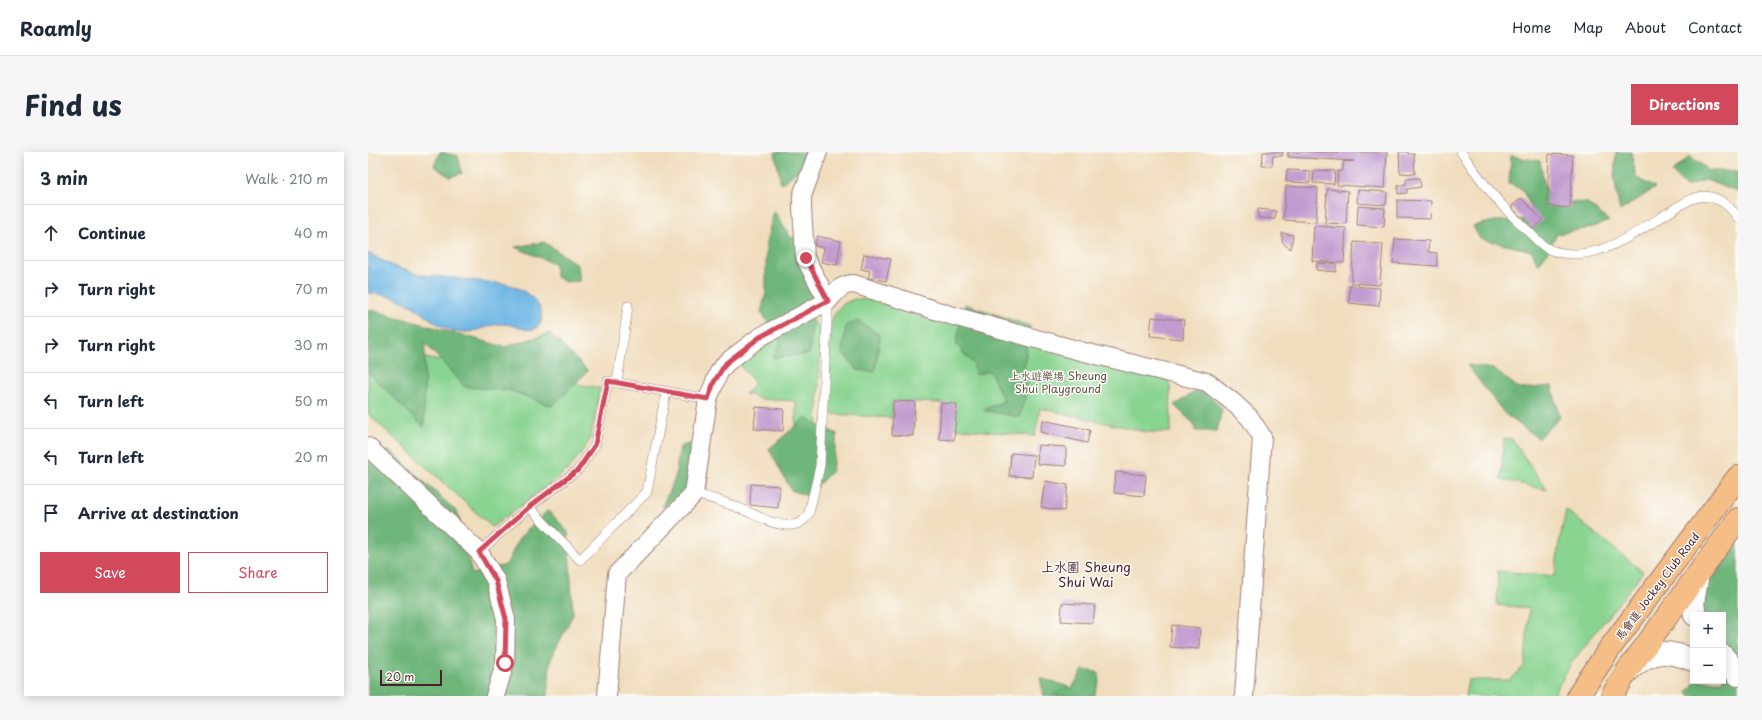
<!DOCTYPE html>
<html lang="en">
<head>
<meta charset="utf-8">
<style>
  :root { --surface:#fff; --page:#f6f6f7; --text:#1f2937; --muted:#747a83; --line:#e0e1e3; --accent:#d1495b }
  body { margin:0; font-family:"Playpen Sans","LXGW WenKai TC",sans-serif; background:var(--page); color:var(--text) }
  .controls { position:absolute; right:12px; bottom:12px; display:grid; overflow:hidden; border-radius:0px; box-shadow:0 2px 10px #0003 }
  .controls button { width:36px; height:36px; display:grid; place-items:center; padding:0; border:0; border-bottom:1px solid var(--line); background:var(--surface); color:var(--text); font:20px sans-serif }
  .scale { position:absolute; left:12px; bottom:10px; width:62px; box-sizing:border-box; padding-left:4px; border:2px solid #4a1f2b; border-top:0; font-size:11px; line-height:14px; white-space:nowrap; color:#4a1f2b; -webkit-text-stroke:3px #fdfcf7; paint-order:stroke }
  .stop { position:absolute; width:12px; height:12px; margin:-9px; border:3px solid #d1495b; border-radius:50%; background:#fff }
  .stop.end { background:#d1495b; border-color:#fff; box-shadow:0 1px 4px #0008 }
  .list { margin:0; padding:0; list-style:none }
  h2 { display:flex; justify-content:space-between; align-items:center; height:52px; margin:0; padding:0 16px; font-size:17px }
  h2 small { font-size:13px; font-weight:400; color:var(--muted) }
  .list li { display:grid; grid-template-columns:26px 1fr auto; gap:12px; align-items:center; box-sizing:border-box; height:56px; padding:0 16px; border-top:1px solid var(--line) }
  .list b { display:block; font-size:15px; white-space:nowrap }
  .list em { font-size:13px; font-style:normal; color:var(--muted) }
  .actions { display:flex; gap:8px; padding:12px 16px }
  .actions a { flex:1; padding:9px 0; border:1px solid var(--accent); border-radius:0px; text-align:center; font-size:14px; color:var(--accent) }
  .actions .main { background:var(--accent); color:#fff }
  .icon { flex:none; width:22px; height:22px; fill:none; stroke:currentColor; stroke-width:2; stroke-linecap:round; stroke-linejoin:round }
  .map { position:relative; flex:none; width:1370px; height:544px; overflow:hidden; border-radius:0px }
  header { display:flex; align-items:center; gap:24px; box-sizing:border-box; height:56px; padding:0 20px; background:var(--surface); border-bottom:1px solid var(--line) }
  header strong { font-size:19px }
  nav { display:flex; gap:22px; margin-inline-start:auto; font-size:14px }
  .intro { display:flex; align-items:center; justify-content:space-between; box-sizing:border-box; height:96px; padding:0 24px }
  h1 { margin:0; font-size:28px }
  .button { padding:10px 18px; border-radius:0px; background:var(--accent); color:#fff; font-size:14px; font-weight:700 }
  main { display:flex; gap:24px; padding:0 24px }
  aside { flex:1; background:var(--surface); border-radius:0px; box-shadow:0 2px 10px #0003 }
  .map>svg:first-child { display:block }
  .green { fill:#89d490; stroke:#6a7a5e }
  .forest { fill:#6eb67a; stroke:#5c6a52 }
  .water { fill:#6bb5e4; stroke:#5a6a88 }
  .building { fill:#c29cd0 }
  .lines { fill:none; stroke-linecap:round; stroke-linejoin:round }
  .service-casing { stroke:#9d7e74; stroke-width:10 }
  .minor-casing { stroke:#9d7e74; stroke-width:20 }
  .tertiary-casing { stroke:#9d7e74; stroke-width:24 }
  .primary-casing { stroke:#9d7e74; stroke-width:24 }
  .service { stroke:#fff; stroke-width:9 }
  .minor { stroke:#fff; stroke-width:18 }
  .tertiary { stroke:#fff; stroke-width:22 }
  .primary { stroke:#f6be87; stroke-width:22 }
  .route { stroke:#d1495b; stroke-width:5 }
  .labels { text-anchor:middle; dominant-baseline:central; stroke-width:3; stroke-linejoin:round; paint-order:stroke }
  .park-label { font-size:11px; fill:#5d5549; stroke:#fdfcf7 }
  .street-label { font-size:11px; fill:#4a1f2b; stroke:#fdfcf7 }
  .quarter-label { font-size:13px; fill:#4a1f2b; stroke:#fdfcf7 }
</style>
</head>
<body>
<header>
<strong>Roamly</strong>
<nav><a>Home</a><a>Map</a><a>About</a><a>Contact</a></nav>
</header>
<div class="intro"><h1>Find us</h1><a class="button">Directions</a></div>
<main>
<aside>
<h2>3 min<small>Walk · 210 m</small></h2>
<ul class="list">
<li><svg class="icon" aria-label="ahead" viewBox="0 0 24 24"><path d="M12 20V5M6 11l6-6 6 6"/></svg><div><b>Continue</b></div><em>40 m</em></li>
<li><svg class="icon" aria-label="right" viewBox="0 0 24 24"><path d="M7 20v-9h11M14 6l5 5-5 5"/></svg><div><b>Turn right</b></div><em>70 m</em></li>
<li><svg class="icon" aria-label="right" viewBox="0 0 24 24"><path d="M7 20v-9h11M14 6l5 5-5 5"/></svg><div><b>Turn right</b></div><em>30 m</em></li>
<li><svg class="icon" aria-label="left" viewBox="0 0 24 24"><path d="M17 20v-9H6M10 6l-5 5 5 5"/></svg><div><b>Turn left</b></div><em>50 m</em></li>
<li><svg class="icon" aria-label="left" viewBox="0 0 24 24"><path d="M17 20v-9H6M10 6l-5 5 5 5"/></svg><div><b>Turn left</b></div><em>20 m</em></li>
<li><svg class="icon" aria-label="arrive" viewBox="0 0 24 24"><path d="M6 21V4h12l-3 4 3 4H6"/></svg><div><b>Arrive at destination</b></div></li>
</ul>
<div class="actions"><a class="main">Save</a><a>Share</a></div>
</aside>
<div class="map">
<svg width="1370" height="544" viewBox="0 0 1370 544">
  <rect width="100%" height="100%" fill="#fdfcf7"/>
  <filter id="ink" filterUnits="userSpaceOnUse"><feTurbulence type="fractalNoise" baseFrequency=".025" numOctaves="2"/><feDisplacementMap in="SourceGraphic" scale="8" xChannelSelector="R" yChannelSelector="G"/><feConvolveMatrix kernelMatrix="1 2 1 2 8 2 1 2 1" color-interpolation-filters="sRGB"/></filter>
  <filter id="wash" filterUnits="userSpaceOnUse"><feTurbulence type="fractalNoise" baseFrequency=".012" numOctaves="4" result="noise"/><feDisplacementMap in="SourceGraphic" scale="16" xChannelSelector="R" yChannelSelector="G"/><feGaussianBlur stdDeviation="0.9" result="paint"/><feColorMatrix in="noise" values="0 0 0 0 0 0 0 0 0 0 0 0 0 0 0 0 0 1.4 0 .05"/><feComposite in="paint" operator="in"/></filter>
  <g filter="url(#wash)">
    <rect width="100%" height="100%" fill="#f0ddbd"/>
    <!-- green -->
    <g class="green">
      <path d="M487 147H498L802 228 803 280H778L672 256 667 284 587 276 573 251 525 249 524 266 465 262 459 256 464 167C469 156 476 150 487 147Z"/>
      <polygon points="444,171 447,171 453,178 449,277 428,277 428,249 391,247 384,242 377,242 387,231 370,211 413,184"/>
      <polygon points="0,199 16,199 232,236 222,288 213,301 200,318 124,375 0,262"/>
      <polygon points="1136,286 1144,287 1179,338 1133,327"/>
      <polygon points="1198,358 1275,420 1204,510 1185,544 1097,544 1100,528 1142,528 1157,513 1161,456 1129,453 1130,419 1187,424 1191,391"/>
    </g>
    <!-- forest -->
    <g class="forest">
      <polygon points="72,0 90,4 94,21 82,25 66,14"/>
      <polygon points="407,0 441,0 438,12 413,32"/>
      <polygon points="1248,0 1263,0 1268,25 1287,36 1252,59 1246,26"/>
      <polygon points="1143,4 1172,9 1176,31 1182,48 1219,51 1241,69 1222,76 1189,82 1179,101 1170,113 1164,99 1112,87 1105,74 1127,69 1169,67 1154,37 1141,32"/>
      <polygon points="1322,4 1342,19 1370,19 1369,40 1338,28 1318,34 1304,20"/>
      <polygon points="406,59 423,86 440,79 451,118 441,202 404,206 413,190 393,160 398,141 398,91"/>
      <polygon points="176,90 210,113 212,129 198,130 188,125 187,112 147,95"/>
      <polygon points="597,152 662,174 656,216 658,242 651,265 615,258 636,249 622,219 607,223 606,213 588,192"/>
      <polygon points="0,157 137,195 182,181 220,219 184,254 141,238 97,235 57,191 56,276 0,220"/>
      <polygon points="490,169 512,183 507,220 489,218 474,200 478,173"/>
      <polygon points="1099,213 1125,217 1152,237 1184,234 1192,266 1170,286 1137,262"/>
      <polygon points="830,238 839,240 854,257 849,279 827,279 826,272 806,253"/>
      <polygon points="437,266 469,282 464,319 439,344 423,338 401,297"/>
      <polygon points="340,285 338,338 313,355 294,354 307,326 312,295"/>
      <polygon points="23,299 90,361 104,422 138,413 152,385 180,358 200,380 205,462 182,509 180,544 0,544 0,300"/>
      <polygon points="1370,392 1370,544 1322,544 1319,540 1328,529 1355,529 1355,494 1357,492 1355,491 1355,463 1328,463 1332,441"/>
      <polygon points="715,518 730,520 732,527 726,544 676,544 672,526 704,536"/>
    </g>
    <!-- water -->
    <path class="water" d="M0 101 25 114 49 122 138 132C152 135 177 149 173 168 173 172 170 175 166 177 157 180 146 172 136 172 121 171 109 181 95 180 76 179 63 167 49 157 34 147 18 142 0 141Z"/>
    <g id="blocks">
      <!-- building -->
      <g class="building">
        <polygon points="895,0 915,0 914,4 905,4 904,14 894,14"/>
        <polygon points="920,0 1019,0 1017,36 969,33 970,19 975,19 975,10 986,9 920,5"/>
        <polygon points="1031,0 1040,0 1040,2 1046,2 1047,22 1032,21"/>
        <polygon points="1181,2 1205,3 1202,56 1179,54"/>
        <polygon points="919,18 942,19 942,31 918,30"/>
        <polygon points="946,18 967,19 966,32 945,31"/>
        <polygon points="1051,26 1053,35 1039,37 1039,41 1030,42 1030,34 1038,32 1038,27"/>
        <polygon points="918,34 950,36 948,70 915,68"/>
        <polygon points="959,37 980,39 978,72 957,71"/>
        <polygon points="990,38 1019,40 1018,53 989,51"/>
        <polygon points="1153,46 1175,68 1165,77 1143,55"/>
        <polygon points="1029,48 1063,49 1062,67 1029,66"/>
        <polygon points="990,54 1017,56 1016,75 989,73"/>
        <polygon points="890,57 908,59 907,67 890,66"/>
        <polygon points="946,74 978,76 976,111 944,109"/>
        <polygon points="914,81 925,83 923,97 917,93 914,89"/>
        <polygon points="449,84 473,89 469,113 453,110 456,96 447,94"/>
        <polygon points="1027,87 1061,89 1060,100 1069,101 1069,114 1025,111"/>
        <polygon points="986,90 1015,92 1012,133 983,131"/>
        <polygon points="496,102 523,107 518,129 500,126 502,119 493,117"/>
        <polygon points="949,111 968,112 968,120 948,118"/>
        <polygon points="982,134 1012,136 1011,154 981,151"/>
        <polygon points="784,165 816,168 815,187 782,184"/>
        <polygon points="525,249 547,250 545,284 524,283"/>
        <polygon points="573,251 589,252 586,288 571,287"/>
        <polygon points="388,255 416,257 415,279 386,277"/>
        <polygon points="675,268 722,278 719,291 672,280"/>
        <polygon points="670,293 698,295 698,314 669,312"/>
        <polygon points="643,301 666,303 664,325 641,324"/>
        <polygon points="748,320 778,323 776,344 746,341"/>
        <polygon points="677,329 700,333 696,359 673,355"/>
        <polygon points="383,332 412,334 410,356 382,353"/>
        <polygon points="694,451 727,453 725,471 693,469"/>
        <polygon points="804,473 832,476 831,497 802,495"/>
      </g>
    </g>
  </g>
  <g filter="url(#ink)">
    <use href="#blocks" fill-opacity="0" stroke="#9d7e74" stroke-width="1"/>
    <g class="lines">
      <!-- service casing -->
      <g class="service-casing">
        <g id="service">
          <path d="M1093 0C1106 18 1119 37 1134 53 1142 62 1151 70 1160 79 1167 86 1174 95 1183 98 1224 113 1265 83 1298 62 1307 57 1317 49 1327 46 1345 40 1361 52 1370 66"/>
          <polyline points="249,231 260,154"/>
          <path d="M326 342C341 345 356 350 371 356 387 362 407 375 424 373 433 372 437 368 441 361L452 314 460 149"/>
          <polyline points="161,355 212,408 279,340 298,240"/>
          <polyline points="111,400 161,355 210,318 227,293 240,229 340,247"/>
        </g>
      </g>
      <!-- minor casing -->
      <g class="minor-casing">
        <g id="minor">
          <path d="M460 149C468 140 473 132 486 132L582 163 712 199 839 230 866 251 882 266 894 285 876 544"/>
          <polyline points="0,295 111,400 128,429 138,467 137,511 127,544"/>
          <polyline points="239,544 249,422 326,342 340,247 351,220 358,211 392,185 460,149 437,106 434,55 434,44 450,0"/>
        </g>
      </g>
      <!-- tertiary casing -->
      <g class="tertiary-casing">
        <g id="tertiary">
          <polyline points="1327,463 1325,451 1330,422"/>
          <polyline points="1355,504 1370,523"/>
          <path d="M1261 518C1283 498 1297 497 1325 508"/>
        </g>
      </g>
      <!-- primary casing -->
      <g class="primary-casing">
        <g id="primary">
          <polyline points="1210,544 1242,496 1370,325"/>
          <polyline points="1244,544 1260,518 1370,367"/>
        </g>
      </g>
      <!-- service -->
      <use href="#service" class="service"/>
      <!-- minor -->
      <use href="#minor" class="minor"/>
      <!-- tertiary -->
      <use href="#tertiary" class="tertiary"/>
      <!-- primary -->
      <use href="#primary" class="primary"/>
    </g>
  </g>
  <g class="lines" filter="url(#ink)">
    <!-- route -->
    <polyline class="route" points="137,511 138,467 128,429 111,400 161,355 210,318 227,293 240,229 340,247 346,230 358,211 392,185 460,149 438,106"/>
  </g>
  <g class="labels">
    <!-- park labels -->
    <g class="park-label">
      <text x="690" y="223">上水遊樂場 Sheung<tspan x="690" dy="13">Shui Playground</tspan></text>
    </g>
    <!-- street labels -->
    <g class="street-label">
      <text transform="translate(1289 434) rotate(-53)">馬會道 Jockey Club Road</text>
    </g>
    <!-- quarter labels -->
    <g class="quarter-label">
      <text x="718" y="414">上水圍 Sheung<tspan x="718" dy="15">Shui Wai</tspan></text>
    </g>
  </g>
</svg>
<div class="controls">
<button>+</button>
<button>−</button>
</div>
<div class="scale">20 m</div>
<div class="stop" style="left:137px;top:511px"></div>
<div class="stop end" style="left:438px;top:106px"></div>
</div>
</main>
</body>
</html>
